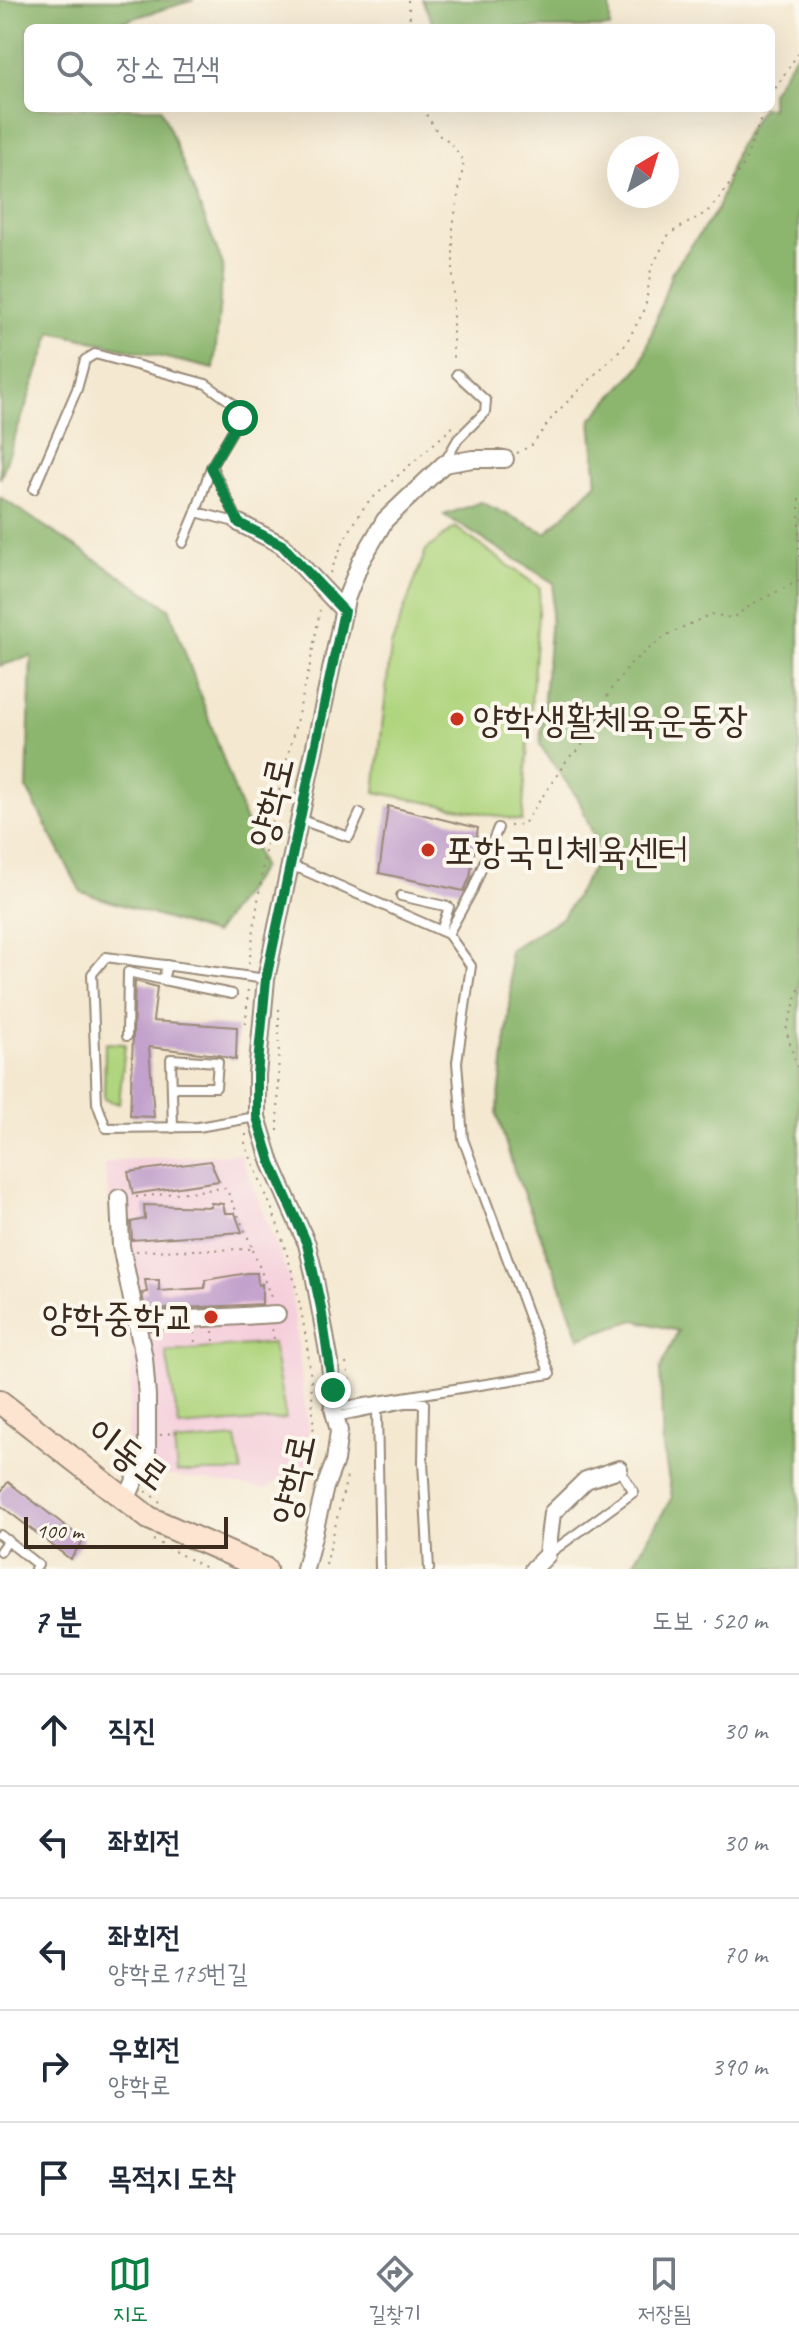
<!DOCTYPE html>
<html lang="ko">
<head>
<meta charset="utf-8">
<style>
  :root { --surface:#fff; --page:#f6f6f7; --text:#1f2937; --muted:#747a83; --line:#e0e1e3; --accent:#0b8043 }
  body { margin:0; font-family:Caveat,"Poor Story",sans-serif; background:var(--page); color:var(--text) }
  .compass { position:absolute; left:607px; top:136px; width:72px; height:72px; border-radius:50%; background:var(--surface); box-shadow:0 8px 32px #0002; rotate:38deg }
  .scale { position:absolute; left:24px; bottom:20px; width:204px; box-sizing:border-box; padding-left:8px; border:4px solid #3b2a1e; border-top:0; font-size:22px; line-height:28px; white-space:nowrap; color:#3b2a1e; -webkit-text-stroke:6px #fbf7ec; paint-order:stroke }
  .stop { position:absolute; width:24px; height:24px; margin:-18px; border:6px solid #0b8043; border-radius:50%; background:#fff }
  .stop.end { background:#0b8043; border-color:#fff; box-shadow:0 2px 8px #0008 }
  .list { margin:0; padding:0; list-style:none }
  h2 { display:flex; justify-content:space-between; align-items:center; height:104px; margin:0; padding:0 32px; font-size:34px }
  h2 small { font-size:26px; font-weight:400; color:var(--muted) }
  .list li { display:grid; grid-template-columns:52px 1fr auto; gap:24px; align-items:center; box-sizing:border-box; height:112px; padding:0 32px; border-top:2px solid var(--line) }
  .list b { display:block; font-size:30px; white-space:nowrap }
  .list p { margin:0; font-size:26px; white-space:nowrap; color:var(--muted) }
  .list em { font-size:26px; font-style:normal; color:var(--muted) }
  .icon { flex:none; width:44px; height:44px; fill:none; stroke:currentColor; stroke-width:2; stroke-linecap:round; stroke-linejoin:round }
  .map { position:relative; flex:none; width:799px; height:1569px; overflow:hidden }
  .search { position:absolute; background:var(--surface); box-shadow:0 8px 32px #0002; left:24px; right:24px; top:24px; height:88px; display:flex; align-items:center; gap:20px; box-sizing:border-box; padding:0 28px; border-radius:12px; color:var(--muted); font-size:30px }
  .sheet { height:664px; background:var(--surface) }
  nav { display:flex; justify-content:space-around; align-items:center; box-sizing:border-box; height:112px; border-top:2px solid var(--line); background:var(--surface); font-size:22px; color:var(--muted) }
  nav a { display:grid; justify-items:center; gap:4px }
  nav .on { color:var(--accent) }
  .map>svg:first-child { display:block }
  .built { fill:#f5cfdc }
  .green { fill:#b0d57f; stroke:#76804e; stroke-width:2 }
  .forest { fill:#8cb66e; stroke:#647046; stroke-width:2 }
  .building { fill:#c2a1cc }
  .lines { fill:none; stroke-linecap:round; stroke-linejoin:round }
  .lane-casing { stroke:#988977; stroke-width:12 }
  .street-casing { stroke:#988977; stroke-width:20 }
  .secondary-casing { stroke:#988977; stroke-width:26 }
  .path { stroke:#988977; stroke-width:2; stroke-dasharray:2 6; stroke-linecap:butt }
  .lane { stroke:#fff; stroke-width:8 }
  .street { stroke:#fff; stroke-width:16 }
  .secondary { stroke:#fde4d0; stroke-width:22 }
  .route { stroke:#0b8043; stroke-width:10 }
  .poi-dot { fill:#c8321e; stroke:#fbf7ec; stroke-width:3 }
  .labels { text-anchor:middle; dominant-baseline:central; stroke-width:8; stroke-linejoin:round; paint-order:stroke }
  .poi-label { font-size:38px; fill:#3b2a1e; stroke:#fbf7ec; text-anchor:start }
  .street-label { font-size:38px; fill:#3b2a1e; stroke:#fbf7ec }
</style>
</head>
<body>
<div class="map">
<svg width="799" height="1569" viewBox="0 0 799 1569">
  <rect width="100%" height="100%" fill="#fbf7ec"/>
  <filter id="ink" filterUnits="userSpaceOnUse"><feTurbulence type="fractalNoise" baseFrequency=".0125" numOctaves="2"/><feDisplacementMap in="SourceGraphic" scale="16" xChannelSelector="R" yChannelSelector="G"/><feConvolveMatrix kernelMatrix="1 2 1 2 8 2 1 2 1" color-interpolation-filters="sRGB"/></filter>
  <filter id="wash" filterUnits="userSpaceOnUse"><feTurbulence type="fractalNoise" baseFrequency=".006" numOctaves="4" result="noise"/><feDisplacementMap in="SourceGraphic" scale="32" xChannelSelector="R" yChannelSelector="G"/><feGaussianBlur stdDeviation="1.8" result="paint"/><feColorMatrix in="noise" values="0 0 0 0 0 0 0 0 0 0 0 0 0 0 0 0 0 1.4 0 .05"/><feComposite in="paint" operator="in"/></filter>
  <g filter="url(#wash)">
    <rect width="100%" height="100%" fill="#f4e8d0"/>
    <!-- built -->
    <polygon class="built" points="240,1154 290,1280 312,1462 265,1489 125,1469 133,1354 104,1164 119,1160"/>
    <!-- green -->
    <g class="green">
      <polygon points="455,527 540,588 522,821 375,792 391,646 426,550"/>
      <polygon points="105,1043 125,1044 119,1104 104,1099"/>
      <polygon points="272,1343 286,1419 179,1427 166,1352"/>
      <polygon points="236,1438 242,1472 177,1472 174,1443"/>
    </g>
    <!-- forest -->
    <g class="forest">
      <polygon points="0,0 194,0 114,24 115,28 28,28 28,108 161,108 223,265 214,369 52,332 0,479"/>
      <polygon points="422,0 610,0 610,28 435,28"/>
      <polygon points="799,50 799,1569 630,1569 672,1497 663,1448 660,1369 678,1331 635,1320 579,1338 558,1278 514,1170 497,1115 511,995 509,950 563,917 601,854 579,800 540,745 554,583 444,515 481,502 546,533 597,483 591,420 641,365 672,272 717,210 737,148 761,108 771,108 771,92"/>
      <polygon points="0,497 169,608 262,867 214,934 81,892 27,789 31,656 0,666"/>
    </g>
    <g id="blocks">
      <!-- building -->
      <g class="building">
        <polygon points="388,806 478,828 470,877 464,891 379,873"/>
        <polygon points="135,981 157,987 153,1021 237,1027 236,1060 218,1055 149,1047 154,1117 130,1116"/>
        <polygon points="210,1161 219,1181 133,1194 128,1172"/>
        <polygon points="211,1203 223,1204 225,1213 235,1213 242,1232 132,1240 131,1222 145,1219 144,1205 211,1207"/>
        <polygon points="248,1273 257,1273 258,1285 262,1284 262,1304 145,1310 142,1293 147,1292 145,1280 159,1280 159,1291 205,1288 205,1280"/>
        <polygon points="8,1482 84,1540 70,1559 0,1505 0,1493"/>
      </g>
    </g>
  </g>
  <g filter="url(#ink)">
    <use href="#blocks" fill-opacity="0" stroke="#988977" stroke-width="2"/>
    <g class="lines">
      <!-- lane casing -->
      <g class="lane-casing">
        <g id="lane">
          <polyline points="444,463 458,439 485,412 486,401 457,374"/>
          <polyline points="212,467 239,523"/>
          <polyline points="34,489 77,389 85,360 95,354 206,384 231,402 240,418 211,467 196,512 239,523"/>
          <polyline points="183,543 196,512"/>
          <polyline points="301,820 349,837 360,813"/>
          <polyline points="290,867 301,869 448,934 471,966 457,1062 463,1139 550,1374 333,1408"/>
          <polyline points="401,896 449,907 441,931"/>
          <polyline points="448,934 473,889 498,828"/>
          <polyline points="167,965 163,980 232,994"/>
          <polyline points="127,1036 128,972 163,980"/>
          <polyline points="173,1087 216,1087 218,1062 171,1059 173,1128"/>
          <polyline points="256,1117 198,1127 106,1128 97,1103 92,974 106,957 266,979"/>
          <polyline points="377,1409 380,1569"/>
          <polyline points="335,1417 405,1403 424,1403 423,1462 429,1569"/>
          <polyline points="0,1535 38,1565 35,1569"/>
          <polyline points="0,1551 8,1540"/>
          <polyline points="550,1553 634,1492 619,1469"/>
        </g>
      </g>
      <!-- street casing -->
      <g class="street-casing">
        <g id="street">
          <polyline points="239,523 282,545 344,611"/>
          <polyline points="119,1198 121,1246 144,1358 147,1396 147,1454 126,1500"/>
          <polyline points="136,1322 277,1314"/>
          <polyline points="305,1569 325,1487 335,1461 339,1431 333,1408 330,1363 314,1274 307,1244 271,1163 257,1117 257,1075 266,979 346,599 361,561 385,520 444,464 473,459 505,459"/>
          <polyline points="533,1569 547,1555 552,1513 586,1480 619,1469"/>
        </g>
      </g>
      <!-- secondary casing -->
      <g class="secondary-casing">
        <polyline id="secondary" points="0,1402 149,1518 265,1569"/>
      </g>
      <!-- path -->
      <g class="path">
        <polyline points="408,0 411,28"/>
        <polyline points="771,95 799,52"/>
        <polyline points="422,108 440,136 449,141 464,161 453,226 453,362"/>
        <polyline points="517,453 532,445 554,415 625,345 645,309 651,269 669,234 707,212 721,196 744,164 765,108"/>
        <polyline points="799,499 799,563"/>
        <polyline points="330,573 344,540 366,504 455,425"/>
        <polyline points="510,826 524,824 569,757 579,750 605,707 608,693 632,662 667,635 711,614 732,618 756,602 799,581"/>
        <polyline points="249,964 266,844 309,670 320,610"/>
        <polyline points="799,989 786,1030 799,1073"/>
        <polyline points="246,1024 248,986"/>
        <polyline points="278,1131 279,1009"/>
        <path d="M246 1134 245 1144C259 1178 275 1213 285 1248 308 1321 316 1397 313 1474"/>
        <polyline points="136,1197 226,1188 253,1249 136,1251"/>
        <polyline points="253,1250 272,1300"/>
        <polyline points="272,1329 274,1339"/>
        <polyline points="213,1331 214,1342"/>
        <polyline points="194,1332 195,1343"/>
        <polyline points="346,1363 352,1392"/>
        <polyline points="160,1435 178,1432"/>
        <polyline points="146,1491 160,1502"/>
        <polyline points="153,1540 208,1569"/>
        <polyline points="326,1565 348,1472"/>
      </g>
      <!-- lane -->
      <use href="#lane" class="lane"/>
      <!-- street -->
      <use href="#street" class="street"/>
      <!-- secondary -->
      <use href="#secondary" class="secondary"/>
    </g>
  </g>
  <g class="lines" filter="url(#ink)">
    <!-- route -->
    <polyline class="route" points="240,418 211,467 239,523 282,545 344,611 266,979 257,1075 257,1117 271,1163 307,1244 321,1308 333,1390"/>
  </g>
  <!-- markers -->
  <g class="poi-dot">
    <circle cx="457" cy="719" r="8"/>
    <circle cx="428" cy="850" r="8"/>
    <circle cx="211" cy="1317" r="8"/>
  </g>
  <g class="labels">
    <!-- poi labels -->
    <g class="poi-label">
      <text x="473" y="719">양학생활체육운동장</text>
      <text x="444" y="850">포항국민체육센터</text>
      <text x="195" y="1317" text-anchor="end">양학중학교</text>
    </g>
    <!-- street labels -->
    <g class="street-label">
      <text transform="translate(271 802) rotate(-77)">양학로</text>
      <text transform="translate(128 1454) rotate(37)">이동로</text>
      <text transform="translate(293 1479) rotate(-78)">양학로</text>
    </g>
  </g>
</svg>
<svg class="compass" viewBox="-18 -18 36 36"><path d="M0-13l5 13h-10z" fill="#e53935"/><path d="M0 13l5-13h-10z" fill="#747a83"/></svg>
<div class="scale">100 m</div>
<div class="stop" style="left:240px;top:418px"></div>
<div class="stop end" style="left:333px;top:1390px"></div>
<div class="search"><svg class="icon" aria-label="search" viewBox="0 0 24 24"><circle cx="10" cy="10" r="6"/><path d="M15 15l6 6"/></svg>장소 검색</div>
</div>
<section class="sheet">
<h2>7 분<small>도보 · 520 m</small></h2>
<ul class="list">
<li><svg class="icon" aria-label="ahead" viewBox="0 0 24 24"><path d="M12 20V5M6 11l6-6 6 6"/></svg><div><b>직진</b></div><em>30 m</em></li>
<li><svg class="icon" aria-label="left" viewBox="0 0 24 24"><path d="M17 20v-9H6M10 6l-5 5 5 5"/></svg><div><b>좌회전</b></div><em>30 m</em></li>
<li><svg class="icon" aria-label="left" viewBox="0 0 24 24"><path d="M17 20v-9H6M10 6l-5 5 5 5"/></svg><div><b>좌회전</b><p>양학로175번길</p></div><em>70 m</em></li>
<li><svg class="icon" aria-label="right" viewBox="0 0 24 24"><path d="M7 20v-9h11M14 6l5 5-5 5"/></svg><div><b>우회전</b><p>양학로</p></div><em>390 m</em></li>
<li><svg class="icon" aria-label="arrive" viewBox="0 0 24 24"><path d="M6 21V4h12l-3 4 3 4H6"/></svg><div><b>목적지 도착</b></div></li>
</ul>
</section>
<nav>
<a class="on"><svg class="icon" aria-label="map" viewBox="0 0 24 24"><path d="M3 6l6-2 6 2 6-2v14l-6 2-6-2-6 2zM9 4v14M15 6v14"/></svg>지도</a>
<a><svg class="icon" aria-label="directions" viewBox="0 0 24 24"><path d="M12 3l9 9-9 9-9-9zM9 14v-3h6M13 9l2 2-2 2"/></svg>길찾기</a>
<a><svg class="icon" aria-label="saved" viewBox="0 0 24 24"><path d="M7 4h10v16l-5-4-5 4z"/></svg>저장됨</a>
</nav>
</body>
</html>
